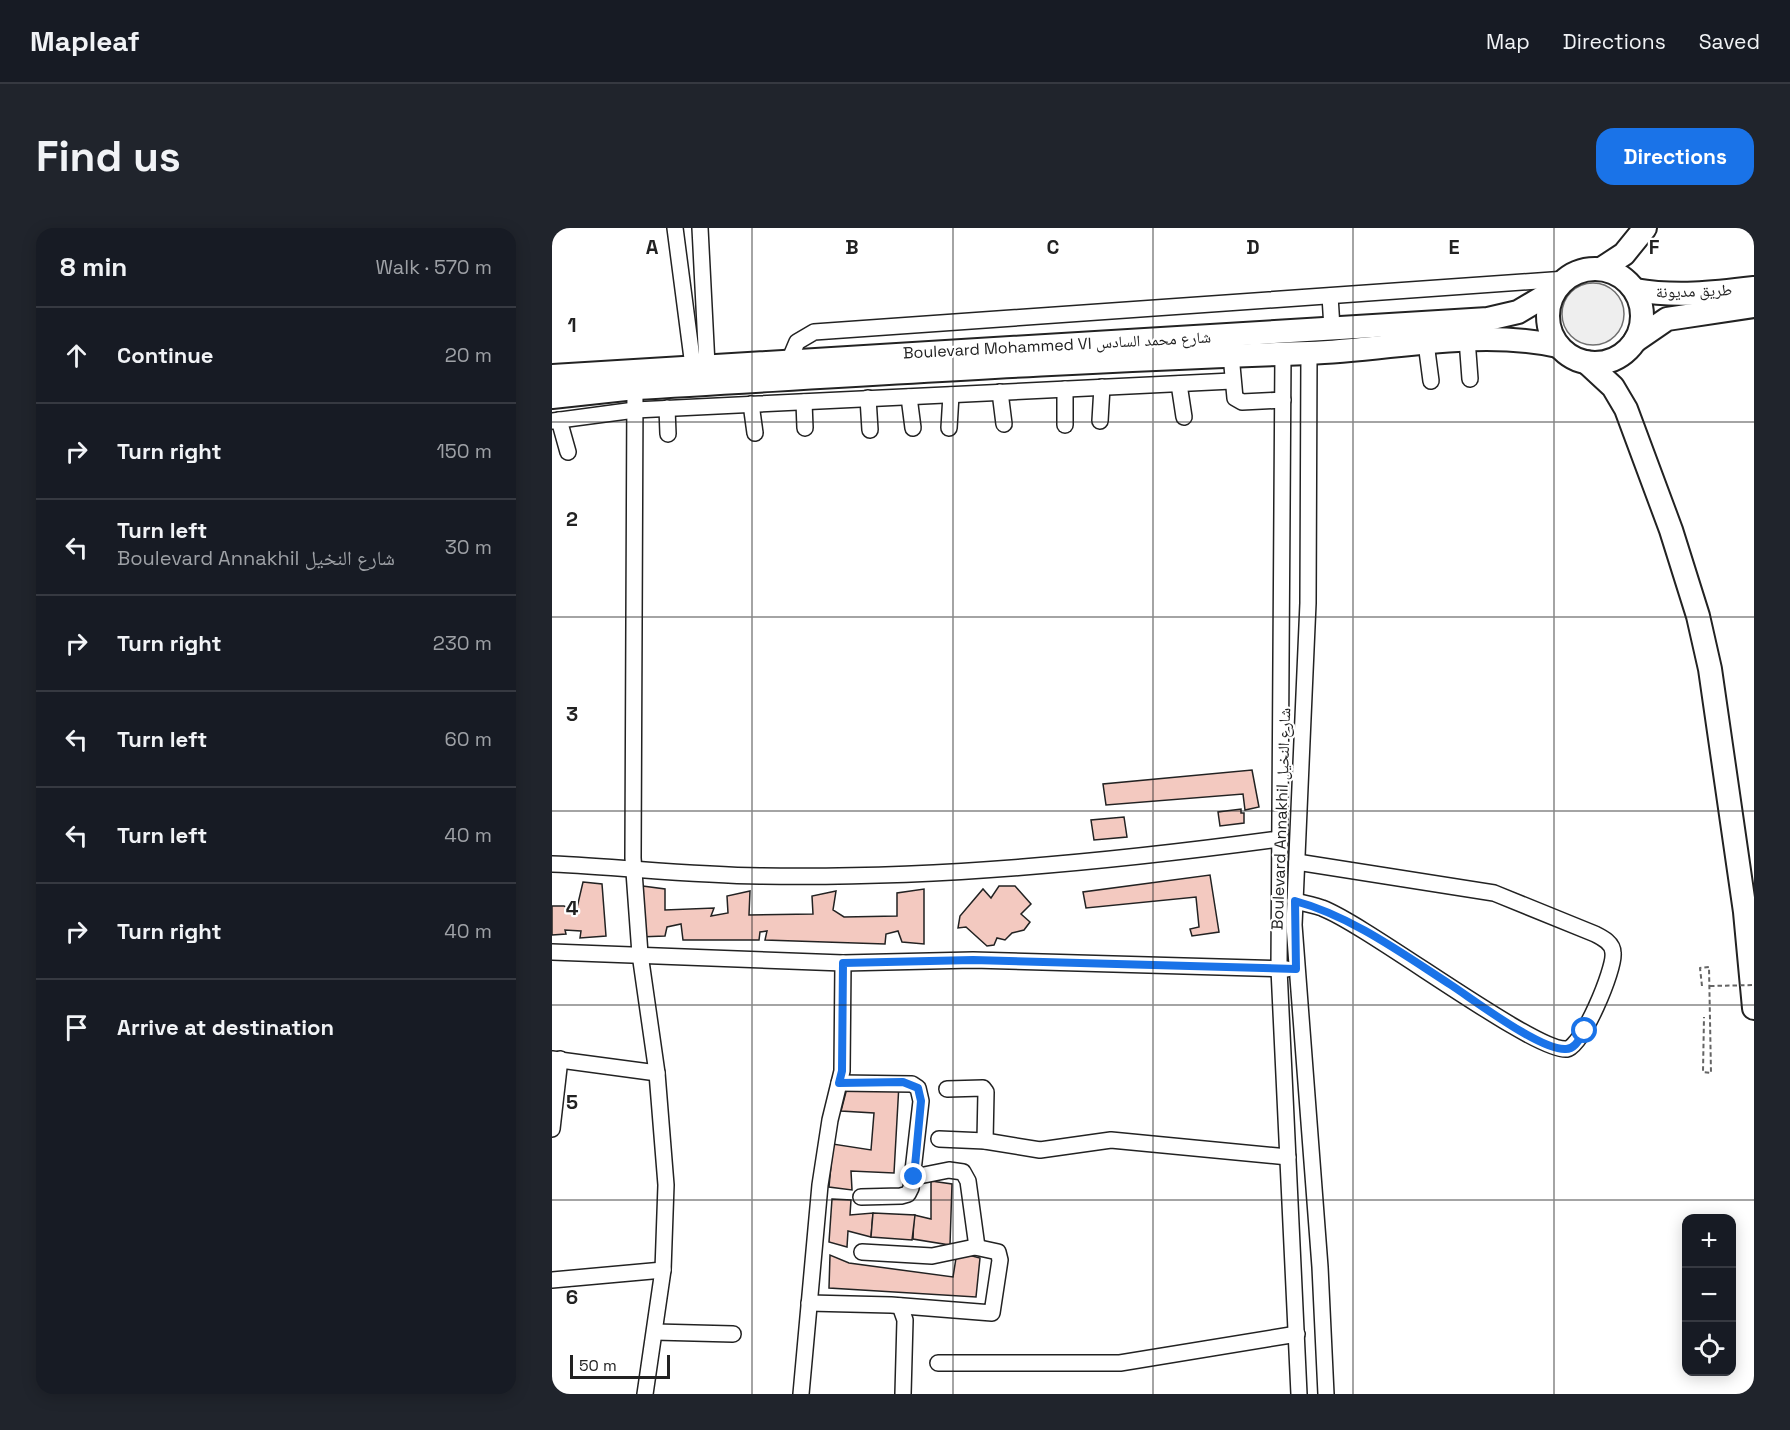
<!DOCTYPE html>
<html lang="en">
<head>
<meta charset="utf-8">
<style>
  :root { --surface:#171b24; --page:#20242c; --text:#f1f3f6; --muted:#9ea1a6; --line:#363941; --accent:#1a73e8 }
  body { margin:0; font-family:"Space Grotesk","Noto Naskh Arabic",sans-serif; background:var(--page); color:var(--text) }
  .controls { position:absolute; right:18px; bottom:18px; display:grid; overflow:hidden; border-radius:12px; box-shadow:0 3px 15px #0003 }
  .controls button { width:54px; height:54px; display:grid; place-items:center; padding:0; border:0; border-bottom:2px solid var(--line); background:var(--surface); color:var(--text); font:30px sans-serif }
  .scale { position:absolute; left:18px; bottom:15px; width:100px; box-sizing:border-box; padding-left:6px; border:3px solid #222; border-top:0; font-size:16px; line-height:21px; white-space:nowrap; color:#222; -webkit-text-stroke:4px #fff; paint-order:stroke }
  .stop { position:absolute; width:18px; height:18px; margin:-14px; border:4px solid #1a73e8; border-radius:50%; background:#fff }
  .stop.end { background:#1a73e8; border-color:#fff; box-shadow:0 2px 6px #0008 }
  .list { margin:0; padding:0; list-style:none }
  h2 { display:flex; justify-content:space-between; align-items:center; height:78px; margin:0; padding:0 24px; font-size:26px }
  h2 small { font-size:20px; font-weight:400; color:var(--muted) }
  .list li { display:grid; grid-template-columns:39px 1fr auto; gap:18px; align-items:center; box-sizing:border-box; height:96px; padding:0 24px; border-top:2px solid var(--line) }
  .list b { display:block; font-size:22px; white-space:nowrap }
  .list p { margin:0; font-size:20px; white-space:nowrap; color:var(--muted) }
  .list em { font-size:20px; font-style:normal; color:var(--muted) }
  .icon { flex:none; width:33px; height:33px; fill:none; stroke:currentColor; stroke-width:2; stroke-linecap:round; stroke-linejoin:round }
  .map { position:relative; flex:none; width:1202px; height:1166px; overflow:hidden; border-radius:18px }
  header { display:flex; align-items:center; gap:36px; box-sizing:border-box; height:84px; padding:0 30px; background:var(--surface); border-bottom:2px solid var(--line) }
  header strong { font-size:28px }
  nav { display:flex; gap:33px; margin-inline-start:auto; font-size:21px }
  .intro { display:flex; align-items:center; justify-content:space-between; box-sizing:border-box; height:144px; padding:0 36px }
  h1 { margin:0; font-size:42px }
  .button { padding:15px 27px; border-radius:18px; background:var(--accent); color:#fff; font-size:21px; font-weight:700 }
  main { display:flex; gap:36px; padding:0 36px }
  aside { flex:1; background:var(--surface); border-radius:18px; box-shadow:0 3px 15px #0003 }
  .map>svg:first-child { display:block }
  .green { fill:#eee; stroke:#6f6f6f; stroke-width:1.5 }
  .building { fill:#f3c9c0; stroke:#222; stroke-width:1.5 }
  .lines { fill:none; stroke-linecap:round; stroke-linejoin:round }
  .minor-casing { stroke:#222; stroke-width:18 }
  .highway-casing { stroke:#222; stroke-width:26 }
  .path { stroke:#646464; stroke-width:2; stroke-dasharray:4.5 3; stroke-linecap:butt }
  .minor { stroke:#fff; stroke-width:15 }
  .highway { stroke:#fff; stroke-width:22 }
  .path-bridge { stroke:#646464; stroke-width:2; stroke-dasharray:4.5 3; stroke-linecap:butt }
  .route { stroke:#1a73e8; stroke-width:8 }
  .grid { fill:none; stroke:#222; stroke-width:1.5; stroke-opacity:0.55 }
  .labels { text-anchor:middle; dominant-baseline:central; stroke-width:4.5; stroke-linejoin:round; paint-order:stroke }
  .street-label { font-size:16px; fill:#222; stroke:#fff }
  .grid-label { font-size:20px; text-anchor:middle; font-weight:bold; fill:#222; stroke:#fff; stroke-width:4.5; stroke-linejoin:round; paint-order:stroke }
</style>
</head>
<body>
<header>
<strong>Mapleaf</strong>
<nav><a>Map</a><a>Directions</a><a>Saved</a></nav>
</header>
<div class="intro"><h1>Find us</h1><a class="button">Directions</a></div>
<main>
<aside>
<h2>8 min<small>Walk · 570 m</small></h2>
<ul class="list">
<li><svg class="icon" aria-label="ahead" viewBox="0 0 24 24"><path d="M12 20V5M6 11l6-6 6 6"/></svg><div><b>Continue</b></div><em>20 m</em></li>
<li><svg class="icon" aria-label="right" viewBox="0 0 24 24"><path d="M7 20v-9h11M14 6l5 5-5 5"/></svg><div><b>Turn right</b></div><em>150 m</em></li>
<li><svg class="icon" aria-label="left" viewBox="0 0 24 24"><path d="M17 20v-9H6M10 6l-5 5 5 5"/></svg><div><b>Turn left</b><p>Boulevard Annakhil شارع النخيل</p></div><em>30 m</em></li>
<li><svg class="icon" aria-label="right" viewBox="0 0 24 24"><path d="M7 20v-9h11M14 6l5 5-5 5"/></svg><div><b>Turn right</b></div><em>230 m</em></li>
<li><svg class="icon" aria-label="left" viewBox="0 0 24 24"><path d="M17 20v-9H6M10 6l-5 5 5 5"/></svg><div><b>Turn left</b></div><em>60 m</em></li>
<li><svg class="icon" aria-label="left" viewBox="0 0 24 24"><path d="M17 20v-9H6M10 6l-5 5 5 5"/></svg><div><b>Turn left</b></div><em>40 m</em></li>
<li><svg class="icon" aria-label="right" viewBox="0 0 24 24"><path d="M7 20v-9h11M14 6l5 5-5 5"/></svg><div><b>Turn right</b></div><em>40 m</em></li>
<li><svg class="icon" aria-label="arrive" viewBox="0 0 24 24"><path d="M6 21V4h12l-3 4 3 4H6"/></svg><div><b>Arrive at destination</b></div></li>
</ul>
</aside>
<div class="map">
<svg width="1202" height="1166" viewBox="0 0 1202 1166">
  <rect width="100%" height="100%" fill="#fff"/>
  <!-- green -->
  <circle class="green" cx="1041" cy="86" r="31"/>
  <!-- building -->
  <g class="building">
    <polygon points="700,542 707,579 693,582 691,566 554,577 551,556"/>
    <polygon points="689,581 689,585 692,585 692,595 668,598 666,584"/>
    <polygon points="572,589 575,609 542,612 539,592"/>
    <polygon points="658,647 667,704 640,708 638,701 647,699 644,669 534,680 531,664"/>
    <polygon points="31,654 50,656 54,708 28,710 29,703 13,702 14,706 0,707 0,678 12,678 24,684"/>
    <polygon points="83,657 113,661 113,682 162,680 159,688 176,685 175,668 198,663 197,687 261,686 260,668 284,663 281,682 292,689 345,688 345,665 372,661 372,716 350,714 346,703 334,706 333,716 213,712 215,703 208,704 207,712 131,712 129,696 115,699 113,708 86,709"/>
    <polygon points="447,658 463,658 479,676 469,686 478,694 472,702 460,705 453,712 445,710 442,717 435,718 414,699 406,700 408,688 431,661 439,670"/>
    <polygon points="347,856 342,945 299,943 300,962 277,959 281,916 319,922 322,885 289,883 295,860"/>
    <polygon points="379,953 400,956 398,1017 361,1011 362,987 379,991"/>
    <polygon points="280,971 299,972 298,987 321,985 319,1009 296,1003 295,1019 277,1014"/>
    <polygon points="321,985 363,987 360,1012 319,1009"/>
    <polygon points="405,1024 428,1030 424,1069 277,1060 278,1027 297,1035 401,1049"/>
  </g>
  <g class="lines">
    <!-- minor casing -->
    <g class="minor-casing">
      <g id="minor">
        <polyline points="123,0 141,138"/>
        <polyline points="148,0 155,137"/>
        <polyline points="778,68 780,100"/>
        <polyline points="915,111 918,151"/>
        <polyline points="874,115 879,153"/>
        <polyline points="731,125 727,741 747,1166"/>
        <polyline points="757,125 756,375 742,697 768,1039 774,1166"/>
        <polyline points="679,127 683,170 690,174 731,172"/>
        <polyline points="237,133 245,114 262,104 1014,51"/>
        <polyline points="627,156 632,189"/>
        <polyline points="83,160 81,630 88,726 105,845 114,957 111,1042 93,1166"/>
        <polyline points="513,161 513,197"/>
        <polyline points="448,164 452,196"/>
        <polyline points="357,169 361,200"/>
        <polyline points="316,170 318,202"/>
        <polyline points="252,174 253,200"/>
        <polyline points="199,176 203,205"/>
        <polyline points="115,180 116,206"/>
        <polyline points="7,192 16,224"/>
        <polyline points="0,193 83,182 680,153"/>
        <polyline points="548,193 550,159"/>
        <polyline points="397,200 399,167"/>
        <path d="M0 636C69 639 139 647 208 648 382 651 556 634 727 611"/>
        <path d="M743 673C752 675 761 677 770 680 817 698 983 825 1015 821 1030 819 1063 741 1061 725 1061 715 1051 710 1043 706L942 665 745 634"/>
        <polyline points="0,724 291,735 421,732 735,741"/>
        <polyline points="0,831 105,845"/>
        <polyline points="287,855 360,856 366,860 369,873 359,960 356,966 349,968 309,969"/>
        <polyline points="395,861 431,860 434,864 433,913"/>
        <polyline points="0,901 8,831"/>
        <polyline points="387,911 433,913 488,922 559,912 736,929"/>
        <polyline points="362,949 397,942 411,944 416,953 425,1019"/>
        <polyline points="0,1052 111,1042"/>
        <polyline points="257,1075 339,1077 440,1085 448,1032 446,1024 423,1019 380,1028 310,1024"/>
        <polyline points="348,1078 353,1092 351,1166"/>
        <polyline points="103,1104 181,1106"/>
        <polyline points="386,1135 568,1135 745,1106"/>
        <polyline points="249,1166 268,957 278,892 290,843 291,735"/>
      </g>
    </g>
    <!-- highway casing -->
    <g class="highway-casing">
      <g id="highway">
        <circle cx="1043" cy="88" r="47"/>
        <polyline points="1049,41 1072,26 1093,0"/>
        <path d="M1083 62C1123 69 1161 65 1202 60"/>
        <polyline points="1083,113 1115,91 1202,78"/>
        <polyline points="1034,134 1061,159 1074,181 1119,302 1146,388 1158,441 1193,684 1202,780"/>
        <polyline points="0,148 936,91 966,84 1003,62"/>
        <path d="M0 169 83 160C308 147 532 132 757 125 840 122 923 100 1006 118"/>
      </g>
    </g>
    <!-- path -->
    <polyline class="path" points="1150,758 1148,740 1157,739 1159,845 1151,844 1152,789"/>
    <!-- minor -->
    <use href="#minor" class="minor"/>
    <!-- highway -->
    <use href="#highway" class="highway"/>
    <!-- path-bridge -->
    <polyline class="path-bridge" points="1158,758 1202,757"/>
  </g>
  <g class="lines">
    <!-- route -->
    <path class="route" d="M362 949 369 873 366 860 351 854 287 855 290 843 291 735 421 732 744 741 743 673C799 688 851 726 899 757 922 772 989 823 1014 821 1023 821 1028 810 1033 803"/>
  </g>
  <!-- grid -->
  <path class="grid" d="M200 0V1166M401 0V1166M601 0V1166M801 0V1166M1002 0V1166M0 194H1202M0 389H1202M0 583H1202M0 777H1202M0 972H1202"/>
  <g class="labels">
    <!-- street labels -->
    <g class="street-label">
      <text transform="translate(1142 63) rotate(-2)">طريق مديونة</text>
      <text transform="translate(505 117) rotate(-3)">Boulevard Mohammed VI شارع محمد السادس</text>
      <text transform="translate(729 591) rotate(-88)">Boulevard Annakhil شارع النخيل</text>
    </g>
  </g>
  <g class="grid-label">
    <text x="100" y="26">A</text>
    <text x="300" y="26">B</text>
    <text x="501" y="26">C</text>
    <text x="701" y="26">D</text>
    <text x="902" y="26">E</text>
    <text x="1102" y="26">F</text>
    <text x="20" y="104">1</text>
    <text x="20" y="298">2</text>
    <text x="20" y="493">3</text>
    <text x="20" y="687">4</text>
    <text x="20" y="881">5</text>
    <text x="20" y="1076">6</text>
  </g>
</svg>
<div class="controls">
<button>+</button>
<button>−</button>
<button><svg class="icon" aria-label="locate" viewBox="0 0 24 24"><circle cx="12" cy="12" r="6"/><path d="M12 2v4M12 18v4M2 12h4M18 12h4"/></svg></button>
</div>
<div class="scale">50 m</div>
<div class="stop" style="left:1033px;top:803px"></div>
<div class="stop end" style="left:362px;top:949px"></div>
</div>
</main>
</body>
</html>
